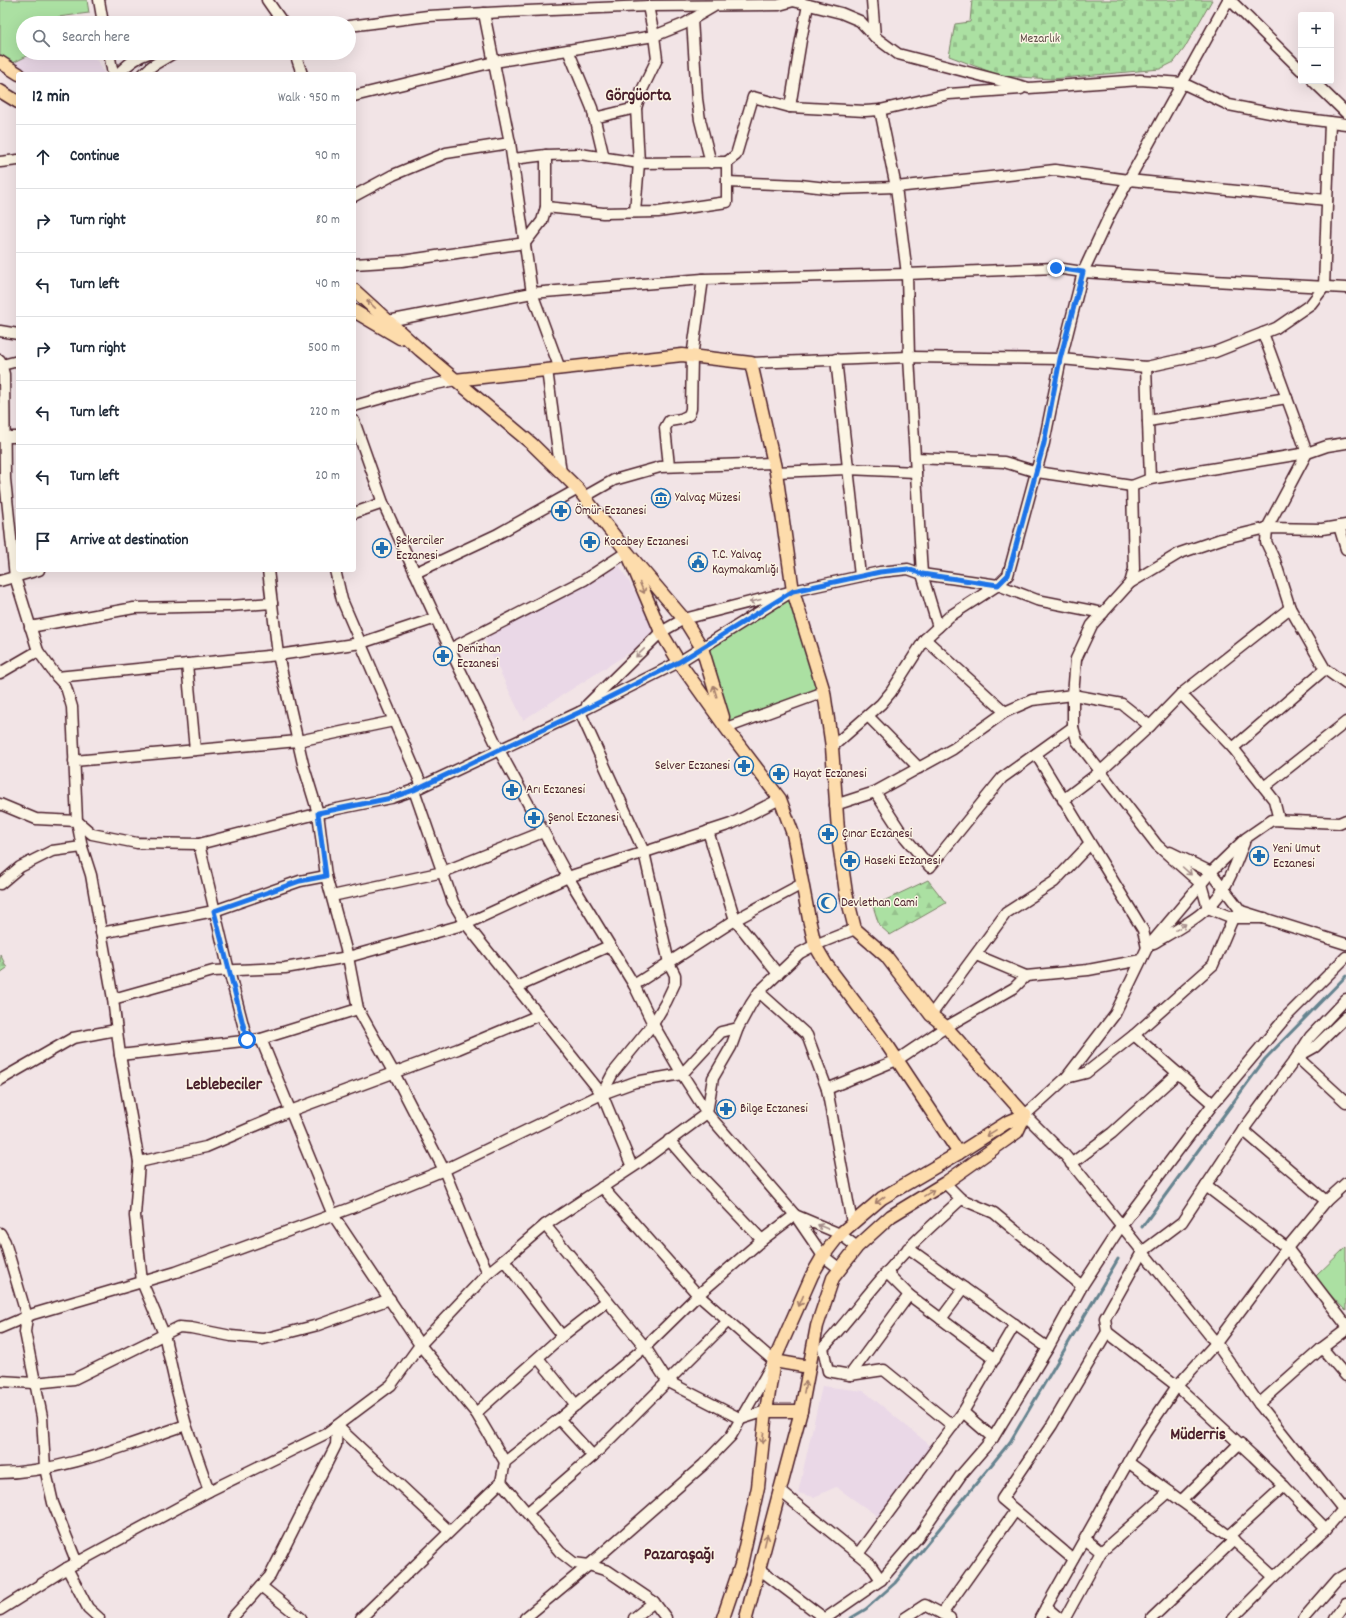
<!DOCTYPE html>
<html lang="en">
<head>
<meta charset="utf-8">
<style>
  :root { --surface:#fff; --page:#f2f2f3; --text:#1f2937; --muted:#747a83; --line:#e0e1e3 }
  body { margin:0; font-family:Dekko,sans-serif; background:var(--page); color:var(--text) }
  .controls { position:absolute; right:12px; top:12px; display:grid; overflow:hidden; border-radius:4px; box-shadow:0 4px 16px #0002 }
  .controls button { width:36px; height:36px; display:grid; place-items:center; padding:0; border:0; border-bottom:1px solid var(--line); background:var(--surface); color:var(--text); font:20px sans-serif }
  .stop { position:absolute; width:12px; height:12px; margin:-9px; border:3px solid #1a73e8; border-radius:50%; background:#fff }
  .stop.end { background:#1a73e8; border-color:#fff; box-shadow:0 1px 4px #0008 }
  .list { margin:0; padding:0; list-style:none }
  h2 { display:flex; justify-content:space-between; align-items:center; height:52px; margin:0; padding:0 16px; font-size:17px }
  h2 small { font-size:13px; font-weight:400; color:var(--muted) }
  .list li { display:grid; grid-template-columns:26px 1fr auto; gap:12px; align-items:center; box-sizing:border-box; height:64px; padding:0 16px; border-top:1px solid var(--line) }
  .list b { display:block; font-size:15px; white-space:nowrap }
  .list em { font-size:13px; font-style:normal; color:var(--muted) }
  .icon { flex:none; width:22px; height:22px; fill:none; stroke:currentColor; stroke-width:2; stroke-linecap:round; stroke-linejoin:round }
  .map { position:relative; flex:none; width:1346px; height:1618px; overflow:hidden }
  .search { position:absolute; background:var(--surface); box-shadow:0 4px 16px #0002; left:16px; top:16px; width:340px; height:44px; display:flex; align-items:center; gap:10px; box-sizing:border-box; padding:0 14px; border-radius:22px; color:var(--muted); font-size:15px }
  .panel { position:absolute; background:var(--surface); box-shadow:0 4px 16px #0002; left:16px; top:72px; width:340px; height:500px; border-radius:4px }
  .map>svg:first-child { display:block }
  .built { fill:#ead8e7 }
  .forest { fill:url(#forest-firs); stroke:#7a8066 }
  .cemetery { fill:url(#cemetery-stones); stroke:#7a8066 }
  .park { fill:#abe0a2; stroke:#7a8066 }
  .lines { fill:none; stroke-linecap:round; stroke-linejoin:round }
  .stream { stroke:#65838f; stroke-width:3 }
  .minor-casing { stroke:#4a1f2b; stroke-width:13 }
  .major-casing { stroke:#4a1f2b; stroke-width:15 }
  .minor { stroke:#fcf5e5; stroke-width:10 }
  .major { stroke:#fddcac; stroke-width:12 }
  .oneway { stroke:#a47e6c }
  .oneway2 { stroke:#a38a88 }
  .route { stroke:#1a73e8; stroke-width:5 }
  .labels { text-anchor:middle; dominant-baseline:central; stroke-width:3; stroke-linejoin:round; paint-order:stroke }
  .park-label { font-size:13px; fill:#624f49; stroke:#fcf5e5 }
  .poi-label { font-size:13px; fill:#4a1f2b; stroke:#fcf5e5; text-anchor:start }
  .district-label { font-size:17px; font-weight:bold; fill:#4a1f2b; stroke:#fcf5e5 }
</style>
</head>
<body>
<div class="map">
<svg width="1346" height="1618" viewBox="0 0 1346 1618">
  <defs>
    <pattern id="forest-firs" width="22" height="20" patternUnits="userSpaceOnUse"><rect width="22" height="20" fill="#abe0a2"/><path d="M5 1l3.5 6h-7zM16 11l3.5 6h-7z" fill="#95c08c"/></pattern>
    <pattern id="cemetery-stones" width="16" height="16" patternUnits="userSpaceOnUse"><rect width="16" height="16" fill="#abe0a2"/><path d="M2 7V4a2 2 0 0 1 4 0v3zM10 15v-3a2 2 0 0 1 4 0v3z" fill="#95c08c"/></pattern>
  </defs>
  <rect width="100%" height="100%" fill="#f2e4e6"/>
  <filter id="ink" filterUnits="userSpaceOnUse"><feTurbulence type="fractalNoise" baseFrequency=".025" numOctaves="2"/><feDisplacementMap in="SourceGraphic" scale="8" xChannelSelector="R" yChannelSelector="G"/><feConvolveMatrix kernelMatrix="1 2 1 2 8 2 1 2 1" color-interpolation-filters="sRGB"/></filter>
  <g filter="url(#ink)">
    <!-- built -->
    <g class="built">
      <polygon points="33,53 84,53 99,62 104,74 27,74 11,64"/>
      <polygon points="619,565 658,630 632,651 523,720 484,638"/>
      <polygon points="822,1386 864,1391 932,1447 880,1518 836,1487 814,1497 798,1493"/>
    </g>
    <!-- forest -->
    <polygon class="forest" points="928,880 946,903 890,935 879,925 873,906"/>
    <!-- cemetery -->
    <g class="cemetery">
      <polygon points="972,0 1212,0 1184,49 1174,62 1160,69 1052,79 1001,76 949,56 955,24 970,22"/>
      <polygon points="0,954 7,968 0,973"/>
    </g>
    <!-- park -->
    <g class="park">
      <polygon points="0,0 87,0 89,13 58,17 59,23 23,23 23,53 33,53 11,64 0,56"/>
      <polygon points="793,591 824,692 726,728 702,648"/>
      <polygon points="1346,1247 1346,1311 1314,1278"/>
    </g>
    <g class="lines">
      <!-- stream -->
      <g class="stream">
        <polyline points="1142,1227 1265,1059 1346,976"/>
        <polyline points="851,1618 866,1609 895,1583 1010,1442 1118,1259"/>
      </g>
      <!-- minor casing -->
      <g class="minor-casing">
        <g id="minor">
          <polyline points="99,0 103,23"/>
          <polyline points="267,0 283,23"/>
          <polyline points="872,0 875,37"/>
          <polyline points="1230,0 1301,70"/>
          <polyline points="793,1 841,13 860,21 875,37 898,54 1029,88 1140,80 1182,83 1229,105 1291,117 1346,124"/>
          <polyline points="484,13 510,143 532,293 560,369"/>
          <polyline points="692,19 697,99 700,120 711,163"/>
          <polyline points="349,26 428,16 527,11 648,6 779,5 797,0"/>
          <polyline points="568,50 592,108 604,158"/>
          <polyline points="109,53 113,74"/>
          <polyline points="295,53 302,74"/>
          <path d="M118 74C127 65 136 57 149 53"/>
          <polyline points="143,74 152,66 174,53"/>
          <polyline points="1313,81 1346,113"/>
          <polyline points="354,96 494,62 654,36 684,24 713,7"/>
          <polyline points="790,107 801,40 808,5"/>
          <polyline points="880,110 896,187 907,274 909,357 922,574 938,627"/>
          <polyline points="594,118 636,108"/>
          <polyline points="513,159 546,155 580,154 639,163 727,162"/>
          <polyline points="0,162 18,160"/>
          <polyline points="727,182 800,185 835,189 896,187 1055,170 1129,180 1327,200"/>
          <polyline points="354,196 393,175 446,153 510,143"/>
          <polyline points="546,207 603,213 658,212 727,202 727,162 736,155 753,97 790,107 865,111 880,110 949,94 1021,89"/>
          <polyline points="635,212 639,163 636,108 642,90 657,59 654,36 648,6"/>
          <polyline points="354,264 402,261 525,243 542,221 546,207 546,155"/>
          <polyline points="383,322 532,293 703,279 907,274 1056,268 1083,272 1213,281 1346,288"/>
          <polyline points="0,331 18,334"/>
          <polyline points="1263,333 1307,453 1267,528 1266,542 1275,561 1290,608 1325,669 1346,684"/>
          <polyline points="836,359 860,576"/>
          <polyline points="0,360 4,374 5,479 15,577 38,651 57,677 66,687 72,707 77,821 82,847 91,875 113,999 120,1055 139,1162 135,1216 142,1282 164,1334 176,1387 186,1425 209,1491"/>
          <polyline points="751,363 909,357 1061,359 1146,367 1215,352 1276,328 1311,304 1324,287 1330,122"/>
          <polyline points="2,365 18,361"/>
          <polyline points="1146,367 1150,479"/>
          <polyline points="547,370 561,473"/>
          <polyline points="354,406 417,388 455,380"/>
          <polyline points="354,421 383,503 450,649 499,750 568,877 634,985 653,1024 682,1074 707,1113 795,1215 762,1240 698,1295 645,1347 559,1419 505,1462 501,1482 361,1618"/>
          <polyline points="1148,421 1287,398"/>
          <polyline points="0,437 18,437"/>
          <polyline points="916,458 1004,462 1037,472 1132,486 1150,479 1307,453 1327,446 1346,443"/>
          <polyline points="669,466 665,428 669,421 681,419 689,415 691,409 692,357 703,279"/>
          <polyline points="776,472 847,469 916,472"/>
          <polyline points="584,497 614,480 660,467 774,463"/>
          <polyline points="354,513 383,503"/>
          <polyline points="1339,526 1346,549"/>
          <polyline points="268,570 278,655 303,764 318,813 326,876 348,957 358,1009 394,1073 444,1170 471,1236 488,1273"/>
          <polyline points="335,570 342,600 422,786"/>
          <polyline points="415,573 496,535 578,489"/>
          <polyline points="0,581 39,570"/>
          <polyline points="1130,583 1134,569 1132,486"/>
          <polyline points="30,627 134,608 230,606 272,603"/>
          <polyline points="925,639 1005,712"/>
          <polyline points="450,649 584,580 627,552"/>
          <polyline points="187,664 195,750"/>
          <polyline points="0,673 38,651"/>
          <polyline points="57,677 278,655 361,643 436,618"/>
          <polyline points="1181,694 1233,748 1274,800 1279,820"/>
          <polyline points="587,705 661,632 684,619 793,591 880,572 908,569 922,574 998,585 1037,600 1103,613"/>
          <polyline points="580,712 644,852 669,963 675,975 675,983 666,1002 653,1024 613,1073 602,1094"/>
          <polyline points="868,716 919,768"/>
          <polyline points="726,728 824,692"/>
          <polyline points="832,747 881,704 891,692 925,639 950,616 998,585 1008,575 1044,443 1061,359 1083,272 1111,212 1228,0"/>
          <polyline points="1233,748 1325,669"/>
          <polyline points="1036,754 1143,930 1147,948"/>
          <polyline points="74,761 298,741 394,721"/>
          <polyline points="1264,787 1346,722"/>
          <polyline points="414,790 453,902 466,924 602,1094 632,1167"/>
          <polyline points="875,792 903,835 930,867 1002,778 1073,727"/>
          <polyline points="1063,800 1101,771 1150,726 1181,694 1290,608"/>
          <polyline points="0,804 36,819 77,821 92,834 137,843 199,844 332,810 391,798 414,790 580,712 679,662 793,591"/>
          <polyline points="835,805 875,792 953,749 1005,712 1032,700 1073,695 1122,704 1150,726"/>
          <polyline points="1346,820 1339,823 1272,820 1246,838 1211,872 1147,948 1115,1014 1066,1078 1025,1115 1064,1154 1216,1343 1259,1404 1346,1513"/>
          <polyline points="708,831 735,920 778,974"/>
          <polyline points="199,844 229,971 247,1040"/>
          <polyline points="1170,852 1211,872 1241,911 1346,944"/>
          <polyline points="0,884 20,867 52,851 82,847"/>
          <polyline points="332,896 443,872 543,832"/>
          <polyline points="1265,918 1233,918 1208,908 1201,884 1157,845 1077,741 1073,727 1073,695 1076,659 1092,625 1130,583 1180,553 1221,539 1267,528 1322,529 1346,525"/>
          <polyline points="101,933 214,911 300,881 326,876"/>
          <path d="M1154 943C1179 928 1209 914 1224 888 1233 874 1238 857 1244 843"/>
          <polyline points="976,955 1026,976 1088,970 1141,960"/>
          <polyline points="634,985 735,920 802,884"/>
          <polyline points="517,987 609,946"/>
          <polyline points="759,992 807,1035 827,1089 852,1223"/>
          <polyline points="113,999 213,971 285,968 348,957 466,924 568,877 731,824 780,799"/>
          <polyline points="1346,999 1310,1037 1297,1057 1346,1102"/>
          <polyline points="931,1015 1006,913 1054,882 1090,844"/>
          <polyline points="1134,1035 1213,1104"/>
          <polyline points="261,1039 333,1215 420,1345 476,1413 505,1462"/>
          <polyline points="120,1055 261,1039 358,1009"/>
          <polyline points="1066,1078 1086,1073 1134,1035 1213,965 1233,918 1238,914"/>
          <polyline points="0,1080 73,1038 116,1030"/>
          <polyline points="827,1089 897,1060 946,1027 1014,988 1026,976"/>
          <polyline points="1243,1130 1326,1201"/>
          <polyline points="669,1140 695,1170 762,1240"/>
          <polyline points="139,1162 206,1147 290,1111 458,1049 539,1015"/>
          <polyline points="1071,1164 1112,1133 1178,1073"/>
          <polyline points="945,1183 961,1199 994,1213 1082,1286"/>
          <polyline points="1206,1186 1287,1248 1346,1325"/>
          <polyline points="545,1225 645,1347 667,1381 741,1419 766,1411"/>
          <polyline points="0,1233 5,1242 27,1317 25,1332 42,1417 45,1468 53,1503 77,1563"/>
          <polyline points="908,1248 1048,1348"/>
          <polyline points="504,1260 562,1336"/>
          <polyline points="840,1269 823,1256 795,1215 840,1234 857,1247"/>
          <polyline points="886,1272 909,1295 995,1359"/>
          <polyline points="941,1319 964,1288"/>
          <polyline points="0,1328 33,1314 176,1272 351,1208 444,1170 602,1094 635,1082 682,1074 721,1032 738,1028"/>
          <polyline points="1107,1332 1177,1386 1253,1456 1284,1486 1229,1536"/>
          <polyline points="1322,1348 1346,1376"/>
          <polyline points="538,1358 576,1405"/>
          <polyline points="850,1375 909,1295"/>
          <polyline points="0,1381 34,1383 74,1379 179,1327 191,1328 231,1336 263,1339 318,1325 390,1299"/>
          <polyline points="1259,1404 1322,1348 1346,1330"/>
          <polyline points="963,1412 993,1438"/>
          <polyline points="476,1413 562,1336 607,1301"/>
          <polyline points="559,1419 593,1456"/>
          <polyline points="337,1426 449,1531"/>
          <path d="M953 1426 884 1370 850 1375 828 1371 823 1348C852 1316 877 1281 907 1250 924 1232 943 1216 961 1199"/>
          <polyline points="1128,1462 1229,1536 1274,1577"/>
          <path d="M0 1473C64 1472 126 1445 186 1425"/>
          <polyline points="501,1482 560,1552 574,1563 589,1565 608,1571 654,1602 666,1618"/>
          <polyline points="1284,1486 1326,1529"/>
          <polyline points="779,1490 870,1564 881,1580"/>
          <polyline points="1181,1501 1240,1443"/>
          <polyline points="527,1513 593,1456 728,1321"/>
          <polyline points="1085,1539 1101,1552"/>
          <polyline points="858,1554 963,1412 1015,1324"/>
          <polyline points="1073,1559 1002,1499 1052,1425 1107,1332 1105,1318 1142,1252 1182,1222 1243,1130 1297,1057 1315,1047 1346,1017"/>
          <polyline points="67,1568 88,1608 99,1618"/>
          <polyline points="759,1569 824,1618"/>
          <polyline points="261,1586 301,1618"/>
          <polyline points="1046,1607 1059,1618"/>
          <polyline points="0,1610 67,1568 209,1491 327,1433 391,1385 420,1345 488,1273 504,1260 545,1225 642,1161 707,1113 713,1078 731,1047 738,1028 751,1004 759,992 800,953 815,945 855,929"/>
          <polyline points="942,1614 1015,1511"/>
          <polyline points="232,1618 270,1576 336,1445 337,1426"/>
          <polyline points="525,1618 589,1565 703,1465 731,1436 774,1361 698,1295 602,1187"/>
          <polyline points="634,1618 654,1602"/>
          <polyline points="826,1618 881,1580 918,1537 961,1475 993,1438 1048,1348 1082,1286 1121,1226 1213,1104 1287,1016 1346,957"/>
          <polyline points="905,1618 925,1605 950,1618"/>
          <polyline points="1040,1618 1128,1462 1145,1433 1177,1386 1216,1343 1287,1248 1326,1201 1346,1183"/>
          <polyline points="1065,1618 1101,1552 1169,1492"/>
          <polyline points="1152,1618 1234,1540"/>
          <polyline points="1233,1618 1274,1577 1326,1529 1346,1506"/>
          <polyline points="1304,1618 1338,1579 1346,1574"/>
          <polyline points="1335,1618 1346,1603"/>
        </g>
      </g>
      <!-- major casing -->
      <g class="major-casing">
        <g id="major">
          <polyline points="0,62 19,74"/>
          <polyline points="0,91 18,102"/>
          <polyline points="354,290 420,350 532,444 578,489 627,552 684,619 702,648 723,717"/>
          <polyline points="354,311 400,338"/>
          <polyline points="455,380 682,355 751,363 776,472 793,591 824,692 832,747 839,844 846,893 855,929 886,956 931,1015 946,1027 1025,1115"/>
          <polyline points="627,552 661,632 679,662 726,728 780,799 793,834 809,919 815,945 826,964 888,1046 959,1153"/>
          <polyline points="774,1361 809,1367"/>
          <polyline points="766,1411 801,1411"/>
          <polyline points="723,1618 741,1565 758,1487 766,1411 774,1361 812,1275 823,1256 840,1234 882,1198 959,1153 1006,1123 1025,1115"/>
          <polyline points="746,1618 801,1411 817,1326 833,1278 857,1247 891,1216 945,1183 1017,1132 1025,1115"/>
        </g>
      </g>
      <!-- minor -->
      <use href="#minor" class="minor"/>
      <!-- major -->
      <use href="#major" class="major"/>
    </g>
    <!-- one-way arrows -->
    <defs><path id="oneway-shaft" d="M-6 0H5M1.5-3L5.5 0L1.5 3" fill="none" stroke-width="1.6" stroke-linecap="round" stroke-linejoin="round"/></defs>
    <g class="oneway">
      <use href="#oneway-shaft" transform="translate(371 304) rotate(-137)"/>
      <use href="#oneway-shaft" transform="translate(642 588) rotate(67)"/>
      <use href="#oneway-shaft" transform="translate(715 691) rotate(-107)"/>
      <use href="#oneway-shaft" transform="translate(991 1133) rotate(148)"/>
      <use href="#oneway-shaft" transform="translate(929 1193) rotate(-31)"/>
      <use href="#oneway-shaft" transform="translate(880 1200) rotate(143)"/>
      <use href="#oneway-shaft" transform="translate(801 1301) rotate(113)"/>
      <use href="#oneway-shaft" transform="translate(805 1387) rotate(-79)"/>
      <use href="#oneway-shaft" transform="translate(763 1438) rotate(96)"/>
      <use href="#oneway-shaft" transform="translate(766 1540) rotate(-76)"/>
    </g>
    <g class="oneway2">
      <use href="#oneway-shaft" transform="translate(755 601) rotate(166)"/>
      <use href="#oneway-shaft" transform="translate(640 653) rotate(136)"/>
      <use href="#oneway-shaft" transform="translate(1187 871) rotate(42)"/>
      <use href="#oneway-shaft" transform="translate(1181 927) rotate(-32)"/>
      <use href="#oneway-shaft" transform="translate(823 1227) rotate(-157)"/>
    </g>
  </g>
  <g class="lines" filter="url(#ink)">
    <!-- route -->
    <polyline class="route" points="247,1040 214,911 300,881 326,876 318,813 391,798 414,790 580,712 679,662 793,591 880,572 908,569 922,574 998,585 1008,575 1044,443 1060,359 1083,272 1056,268"/>
  </g>
  <!-- icons -->
  <defs>
    <g id="museum-ring" transform="scale(1)"><circle r="9.5" fill="#fcf5e5" stroke="#1f6fb2" stroke-width="1.5"/><path d="M0-6L6-3V-2H-6V-3ZM-5-1h2V3h-2ZM-1-1h2V3h-2ZM3-1h2V3H3ZM-6 4H6V6H-6Z" fill="#1f6fb2"/></g>
    <g id="pharmacy-ring" transform="scale(1)"><circle r="9.5" fill="#fcf5e5" stroke="#1f6fb2" stroke-width="1.5"/><path d="M-2-6h4v4h4v4h-4v4h-4v-4h-4v-4h4Z" fill="#1f6fb2"/></g>
    <g id="civic-ring" transform="scale(1)"><circle r="9.5" fill="#fcf5e5" stroke="#1f6fb2" stroke-width="1.5"/><path d="M-.6-6.5H3V-4.5H.6V-3L4-1V1h2V6H-6V1h2V-1L-.6-3ZM-1.2 2.5V6h2.4V2.5Z" fill="#1f6fb2"/></g>
    <g id="mosque-ring" transform="scale(1)"><circle r="9.5" fill="#fcf5e5" stroke="#1f6fb2" stroke-width="1.5"/><path d="M3.5-4.9A6 6 0 1 0 3.5 4.9A5 5 0 1 1 3.5-4.9Z" fill="#1f6fb2"/></g>
  </defs>
  <g fill-rule="evenodd">
    <use href="#museum-ring" x="661" y="498"/>
    <use href="#pharmacy-ring" x="561" y="511"/>
    <use href="#pharmacy-ring" x="590" y="542"/>
    <use href="#pharmacy-ring" x="382" y="548"/>
    <use href="#civic-ring" x="698" y="562"/>
    <use href="#pharmacy-ring" x="443" y="656"/>
    <use href="#pharmacy-ring" x="744" y="766"/>
    <use href="#pharmacy-ring" x="779" y="774"/>
    <use href="#pharmacy-ring" x="512" y="790"/>
    <use href="#pharmacy-ring" x="534" y="818"/>
    <use href="#pharmacy-ring" x="828" y="834"/>
    <use href="#pharmacy-ring" x="1259" y="856"/>
    <use href="#pharmacy-ring" x="850" y="861"/>
    <use href="#mosque-ring" x="827" y="903"/>
    <use href="#pharmacy-ring" x="726" y="1109"/>
  </g>
  <g class="labels">
    <!-- park labels -->
    <g class="park-label">
      <text x="1040" y="39">Mezarlık</text>
    </g>
    <!-- poi labels -->
    <g class="poi-label">
      <text x="675" y="498">Yalvaç Müzesi</text>
      <text x="575" y="511">Ömür Eczanesi</text>
      <text x="396" y="541">Şekerciler<tspan x="396" dy="15">Eczanesi</tspan></text>
      <text x="604" y="542">Kocabey Eczanesi</text>
      <text x="712" y="555">T.C. Yalvaç<tspan x="712" dy="15">Kaymakamlığı</tspan></text>
      <text x="457" y="649">Denizhan<tspan x="457" dy="15">Eczanesi</tspan></text>
      <text x="730" y="766" text-anchor="end">Selver Eczanesi</text>
      <text x="793" y="774">Hayat Eczanesi</text>
      <text x="526" y="790">Arı Eczanesi</text>
      <text x="548" y="818">Şenol Eczanesi</text>
      <text x="842" y="834">Çınar Eczanesi</text>
      <text x="1273" y="849">Yeni Umut<tspan x="1273" dy="15">Eczanesi</tspan></text>
      <text x="864" y="861">Haseki Eczanesi</text>
      <text x="841" y="903">Devlethan Cami</text>
      <text x="740" y="1109">Bilge Eczanesi</text>
    </g>
    <!-- district labels -->
    <g class="district-label">
      <text x="638" y="97">Görgüorta</text>
      <text x="224" y="1086">Leblebeciler</text>
      <text x="1198" y="1436">Müderris</text>
      <text x="679" y="1556">Pazaraşağı</text>
    </g>
  </g>
</svg>
<div class="controls">
<button>+</button>
<button>−</button>
</div>
<div class="stop" style="left:247px;top:1040px"></div>
<div class="stop end" style="left:1056px;top:268px"></div>
<div class="search"><svg class="icon" aria-label="search" viewBox="0 0 24 24"><circle cx="10" cy="10" r="6"/><path d="M15 15l6 6"/></svg>Search here</div>
<section class="panel">
<h2>12 min<small>Walk · 950 m</small></h2>
<ul class="list">
<li><svg class="icon" aria-label="ahead" viewBox="0 0 24 24"><path d="M12 20V5M6 11l6-6 6 6"/></svg><div><b>Continue</b></div><em>90 m</em></li>
<li><svg class="icon" aria-label="right" viewBox="0 0 24 24"><path d="M7 20v-9h11M14 6l5 5-5 5"/></svg><div><b>Turn right</b></div><em>80 m</em></li>
<li><svg class="icon" aria-label="left" viewBox="0 0 24 24"><path d="M17 20v-9H6M10 6l-5 5 5 5"/></svg><div><b>Turn left</b></div><em>40 m</em></li>
<li><svg class="icon" aria-label="right" viewBox="0 0 24 24"><path d="M7 20v-9h11M14 6l5 5-5 5"/></svg><div><b>Turn right</b></div><em>500 m</em></li>
<li><svg class="icon" aria-label="left" viewBox="0 0 24 24"><path d="M17 20v-9H6M10 6l-5 5 5 5"/></svg><div><b>Turn left</b></div><em>220 m</em></li>
<li><svg class="icon" aria-label="left" viewBox="0 0 24 24"><path d="M17 20v-9H6M10 6l-5 5 5 5"/></svg><div><b>Turn left</b></div><em>20 m</em></li>
<li><svg class="icon" aria-label="arrive" viewBox="0 0 24 24"><path d="M6 21V4h12l-3 4 3 4H6"/></svg><div><b>Arrive at destination</b></div></li>
</ul>
</section>
</div>
</body>
</html>
